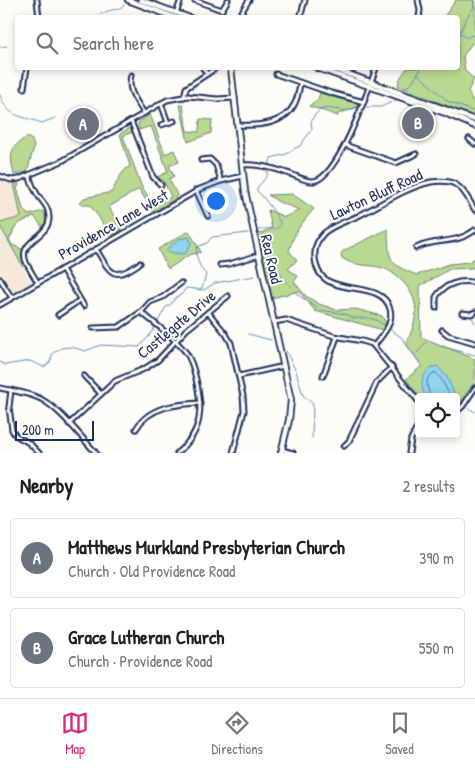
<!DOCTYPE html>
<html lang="en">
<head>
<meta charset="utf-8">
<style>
  :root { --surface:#fff; --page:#f2f2f2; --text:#222; --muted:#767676; --line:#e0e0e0; --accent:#db2777 }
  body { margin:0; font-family:"Patrick Hand",sans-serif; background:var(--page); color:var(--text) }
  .controls { position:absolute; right:15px; bottom:15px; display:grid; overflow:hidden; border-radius:5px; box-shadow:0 2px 8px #0003 }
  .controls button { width:45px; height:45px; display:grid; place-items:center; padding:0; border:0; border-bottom:1px solid var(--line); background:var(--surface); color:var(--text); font:25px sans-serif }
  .scale { position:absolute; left:15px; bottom:12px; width:79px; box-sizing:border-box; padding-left:5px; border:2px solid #1b2f5e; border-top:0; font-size:14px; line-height:18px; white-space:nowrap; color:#1b2f5e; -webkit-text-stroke:4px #fdfcf7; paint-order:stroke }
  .you { position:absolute; left:215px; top:200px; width:18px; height:18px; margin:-12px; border:4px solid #fff; border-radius:50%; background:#1a73e8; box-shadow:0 0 0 8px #1a73e833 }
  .badge { display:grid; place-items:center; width:32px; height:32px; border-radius:50%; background:var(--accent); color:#fff; font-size:16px; font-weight:700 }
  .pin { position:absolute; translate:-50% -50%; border:2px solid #fff; box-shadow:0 1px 5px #0006 }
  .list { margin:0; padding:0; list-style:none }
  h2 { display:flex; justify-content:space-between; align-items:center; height:65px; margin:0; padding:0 20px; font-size:21px }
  h2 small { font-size:16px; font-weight:400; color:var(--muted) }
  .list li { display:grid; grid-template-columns:32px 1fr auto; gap:15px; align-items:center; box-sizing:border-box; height:80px; margin:0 10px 10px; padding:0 10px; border:1px solid var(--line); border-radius:5px }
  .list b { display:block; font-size:19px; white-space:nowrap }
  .list p { margin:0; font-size:16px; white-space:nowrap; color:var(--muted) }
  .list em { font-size:16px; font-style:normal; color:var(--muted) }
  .icon { flex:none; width:28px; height:28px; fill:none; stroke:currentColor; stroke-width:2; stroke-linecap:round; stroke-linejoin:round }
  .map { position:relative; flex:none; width:475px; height:453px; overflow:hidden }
  .search { position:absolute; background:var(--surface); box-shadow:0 2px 8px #0003; left:15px; right:15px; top:15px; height:55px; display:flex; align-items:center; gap:12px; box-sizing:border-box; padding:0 18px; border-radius:5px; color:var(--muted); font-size:19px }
  .sheet { height:245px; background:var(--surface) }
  nav { display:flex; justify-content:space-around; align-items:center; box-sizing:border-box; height:70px; border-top:1px solid var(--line); background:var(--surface); font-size:14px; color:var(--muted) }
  nav a { display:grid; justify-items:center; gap:2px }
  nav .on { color:var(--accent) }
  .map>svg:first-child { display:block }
  .built { fill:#f6e8da }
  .green { fill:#b9d890; stroke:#6a8477 }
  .water { fill:#8fd4f1; stroke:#6192b6 }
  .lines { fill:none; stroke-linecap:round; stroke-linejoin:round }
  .shore { stroke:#497199; stroke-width:1 }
  .stream { stroke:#6192b6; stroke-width:1 }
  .minor-casing { stroke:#1b2f5e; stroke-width:7 }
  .major-casing { stroke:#1b2f5e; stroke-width:8 }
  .minor { stroke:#fdfcf7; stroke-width:3 }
  .major { stroke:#fdfcf7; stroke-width:4.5 }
  .labels { text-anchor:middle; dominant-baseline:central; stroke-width:4; stroke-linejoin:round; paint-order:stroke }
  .street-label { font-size:16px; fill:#1b2f5e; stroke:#fdfcf7 }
</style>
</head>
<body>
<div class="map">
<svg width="475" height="453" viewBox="0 0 475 453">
  <rect width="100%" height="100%" fill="#fdfcf7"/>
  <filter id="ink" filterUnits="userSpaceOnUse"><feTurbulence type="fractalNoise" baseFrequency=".02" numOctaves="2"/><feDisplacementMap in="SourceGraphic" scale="10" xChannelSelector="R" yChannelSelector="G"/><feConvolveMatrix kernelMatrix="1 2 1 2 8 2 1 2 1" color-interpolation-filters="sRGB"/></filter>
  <g filter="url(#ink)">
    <!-- built -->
    <g class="built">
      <polygon points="0,179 14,183 22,217 0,223"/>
      <polygon points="0,227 32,283 12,294 0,273"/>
    </g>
    <!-- green -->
    <g class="green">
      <polygon points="456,0 475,0 475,43 472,43 463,56 465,71 474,79 468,91 475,106 475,117 398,86 399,80 407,68 458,68 458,18 444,17"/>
      <polygon points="320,93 359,104 359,106 338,114 338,116 309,106 318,99"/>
      <polygon points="180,105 183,105 187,131 199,132 200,119 212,120 211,133 188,142"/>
      <path d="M150 114 165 154 174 150 179 162 169 166 174 176 169 179 177 195 175 199 153 212 139 189 109 207 122 230 112 235 108 234 100 219 90 205H84L80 202 84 198 112 192C116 183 122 170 130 166L120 134 130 128 135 131 123 136 141 185 150 200 158 204 171 197 164 181 157 177 168 172 151 126 139 130 138 123Z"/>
      <path d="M27 137 32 140 34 147 27 172 14 175C10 156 8 148 27 137Z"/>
      <polygon points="14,183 18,183 19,186 17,187 23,209 28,215 44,211 46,220 43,228 34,216 18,224 13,230 13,233 9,239 12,245 22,249 23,267 0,226 0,223 21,217"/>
      <path d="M292 194 314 209C302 222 293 234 289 251L297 260 288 269 298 276 294 282 306 296 319 304 337 310 356 309 382 316 386 323 383 330 315 311 299 291 272 298 258 234 272 229 268 210 285 217 300 210 279 202 268 195Z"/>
      <path d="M388 229C389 259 387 264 417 275L449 264 469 262 475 258V266L472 268 450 269 420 286 421 337 475 359V381L456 408V397H420L406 379 422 366 406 344C418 319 422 299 399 278 394 274 389 270 383 268 369 264 354 267 342 258L341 254 343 251Z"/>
      <polygon points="189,231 201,252 189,255 168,269 158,249"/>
    </g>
    <!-- water -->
    <g class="water">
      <polygon points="189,237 191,244 185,254 173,253 166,250 179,239"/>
      <path d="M437 366 446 376 456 397H426C418 385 422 370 437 366Z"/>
    </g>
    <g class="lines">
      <!-- shore -->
      <path class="shore" d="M430 397C428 386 422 380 435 372L441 379 451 397"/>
      <!-- stream -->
      <g class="stream">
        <path d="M92 18C98 15 103 13 108 11 115 9 119 10 124 5"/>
        <polyline points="460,33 467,38 469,36 475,35"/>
        <polyline points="458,36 467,17 474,7 473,0"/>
        <polyline points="0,47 7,46"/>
        <polyline points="417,73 447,101 475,112"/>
        <polyline points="405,88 411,84 422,68"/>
        <path d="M0 95C7 118 23 116 42 123L55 118"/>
        <polyline points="366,107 381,107 396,100"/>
        <polyline points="269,166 271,158 287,154 293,149 300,146 312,129 311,122 314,116 320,110 327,108 348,111 358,107"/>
        <path d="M259 230 272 228 274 230 281 225C277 215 265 198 257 191V188L267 176 268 170"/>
        <polyline points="268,273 277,270 298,295 320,310 345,314 353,318 368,318 376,320 386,326"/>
        <path d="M200 290 203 286 206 274C200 270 194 253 197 247L207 243 212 237 248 233"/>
        <polyline points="472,318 475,323"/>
        <polyline points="157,323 166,307 171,304 176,297 181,295 186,288 204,290 215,283 255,276"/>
        <polyline points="389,328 402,338 423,368"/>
        <polyline points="248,334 271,340"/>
        <polyline points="286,351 296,371 303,395 313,404 312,438"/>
        <polyline points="417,353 428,340 440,346 475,355"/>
        <polyline points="0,362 5,365 30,361 44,367 50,362 53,353 61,348 72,347 85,351 101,345 139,347 149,336 155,327"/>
        <polyline points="468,408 475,412"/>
      </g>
      <!-- minor casing -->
      <g class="minor-casing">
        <g id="minor">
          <polyline points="37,0 39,18"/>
          <polyline points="194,0 222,10 228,0"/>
          <polyline points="418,0 420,10 419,18"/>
          <polyline points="176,13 181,0"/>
          <polyline points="238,18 249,0"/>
          <polyline points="300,18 305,0"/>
          <polyline points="203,68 207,74"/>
          <polyline points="276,74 331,93 364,102"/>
          <path d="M131 75C127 91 136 100 144 113"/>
          <polyline points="24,88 27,68"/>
          <polyline points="184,97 186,88 216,68"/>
          <polyline points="161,103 168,123"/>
          <polyline points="131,121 153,177 161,185"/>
          <polyline points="161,125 174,121"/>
          <path d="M238 125C258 126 285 125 295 103 298 97 299 90 300 84"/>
          <polyline points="469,139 475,144"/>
          <polyline points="345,145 396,163 416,154"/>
          <polyline points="201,160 210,159 216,165 221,181"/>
          <path d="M242 165C256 164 273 168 287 173 295 175 304 181 312 181 337 182 369 88 376 68"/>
          <path d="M29 175C31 180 32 186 35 190 39 200 49 205 49 217 50 238 17 240 26 262 29 269 34 276 38 283"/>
          <polyline points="0,176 11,180 19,179 62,161 167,100 188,96 217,99 235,98"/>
          <polyline points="196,190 208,216"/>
          <path d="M416 248C435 238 456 245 475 230"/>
          <path d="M96 249C111 274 113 282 140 263"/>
          <polyline points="220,265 229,264 259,255"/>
          <polyline points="62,269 84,306"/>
          <polyline points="0,279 12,298"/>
          <polyline points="0,305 200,189 221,181 243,176"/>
          <path d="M436 308V297C444 284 461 279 475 283"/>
          <path d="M141 312C155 324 177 339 187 354 192 362 194 370 196 379 203 409 203 432 177 453"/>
          <polyline points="208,312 226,334 231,343 243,396 244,411 233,453"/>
          <polyline points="462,313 471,314 475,312"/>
          <polyline points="58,315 80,300"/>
          <polyline points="274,322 286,320 334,336 362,341 372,344 419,402"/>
          <polyline points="93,328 119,327 141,312 150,302 163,297 181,283"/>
          <polyline points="442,330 448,335 475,343"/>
          <path d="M374 346C379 339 386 332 389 324 391 319 391 313 390 309 381 275 318 303 315 258 314 248 317 240 324 233 333 225 347 221 358 216 380 205 407 187 431 182 437 181 444 181 450 182 463 186 468 199 475 210"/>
          <polyline points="84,376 101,394"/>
          <polyline points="239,376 284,366"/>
          <polyline points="323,376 337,337"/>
          <path d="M0 388C14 391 29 393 41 399 61 410 80 436 96 453"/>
          <polyline points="11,390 9,407 12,430 15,435 29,443 39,453"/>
          <polyline points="456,412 463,406 475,388"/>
          <polyline points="69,424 115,381 144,369 158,360 186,330 228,296"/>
          <path d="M136 429C149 406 177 404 200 403"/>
          <polyline points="344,446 349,441 377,382 392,367"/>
          <polyline points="282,450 293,453"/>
          <polyline points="409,453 411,439 419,424"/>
        </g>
      </g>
      <!-- major casing -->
      <g class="major-casing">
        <g id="major">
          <polyline points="128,0 176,18"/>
          <polyline points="141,0 190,18"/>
          <polyline points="231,68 245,191 291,400 289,420 281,453"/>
          <polyline points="317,68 445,113 475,126"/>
          <polyline points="332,68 475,120"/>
        </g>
      </g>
      <!-- minor -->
      <use href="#minor" class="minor"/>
      <!-- major -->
      <use href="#major" class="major"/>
    </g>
  </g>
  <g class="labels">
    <!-- street labels -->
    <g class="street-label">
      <text transform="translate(376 194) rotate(-25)">Lawton Bluff Road</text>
      <text transform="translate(113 224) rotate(-30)">Providence Lane West</text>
      <text transform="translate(272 259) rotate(77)">Rea Road</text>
      <text transform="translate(176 324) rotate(-40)">Castlegate Drive</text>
    </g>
  </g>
</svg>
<div class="controls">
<button><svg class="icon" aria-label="locate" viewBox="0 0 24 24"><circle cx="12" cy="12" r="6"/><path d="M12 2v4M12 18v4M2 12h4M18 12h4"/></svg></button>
</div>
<div class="scale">200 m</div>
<div class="you"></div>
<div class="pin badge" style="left:83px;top:124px;background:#6b7280">A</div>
<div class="pin badge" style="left:418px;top:123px;background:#6b7280">B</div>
<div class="search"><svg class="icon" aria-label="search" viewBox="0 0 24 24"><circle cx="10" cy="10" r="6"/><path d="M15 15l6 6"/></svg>Search here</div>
</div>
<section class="sheet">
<h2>Nearby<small>2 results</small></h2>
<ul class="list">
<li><span class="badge" style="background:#6b7280">A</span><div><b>Matthews Murkland Presbyterian Church</b><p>Church · Old Providence Road</p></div><em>390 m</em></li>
<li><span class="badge" style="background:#6b7280">B</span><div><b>Grace Lutheran Church</b><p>Church · Providence Road</p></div><em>550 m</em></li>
</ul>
</section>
<nav>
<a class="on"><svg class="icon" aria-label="map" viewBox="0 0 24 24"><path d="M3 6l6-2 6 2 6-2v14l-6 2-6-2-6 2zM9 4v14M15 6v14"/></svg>Map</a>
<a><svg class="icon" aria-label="directions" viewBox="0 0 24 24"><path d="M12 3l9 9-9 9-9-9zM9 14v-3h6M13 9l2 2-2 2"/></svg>Directions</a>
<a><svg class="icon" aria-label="saved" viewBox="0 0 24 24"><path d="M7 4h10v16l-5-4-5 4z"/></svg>Saved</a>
</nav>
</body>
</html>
